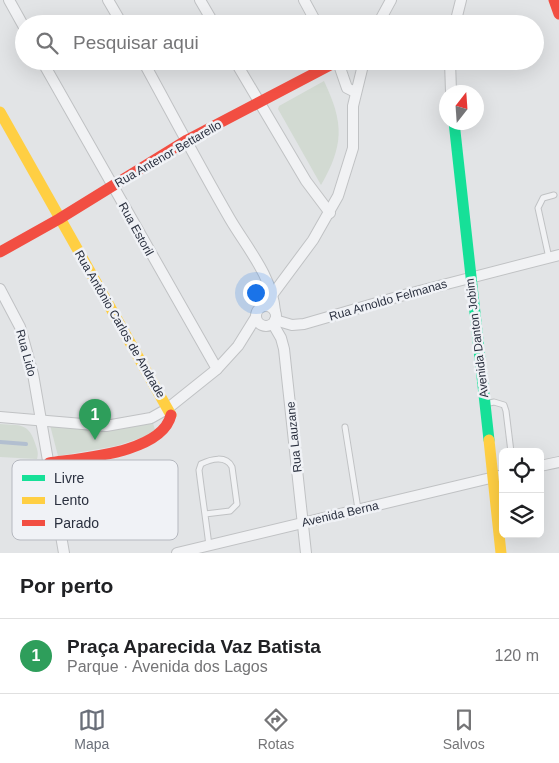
<!DOCTYPE html>
<html lang="pt">
<head>
<meta charset="utf-8">
<style>
  :root { --surface:#fff; --page:#f6f6f6; --text:#202124; --muted:#757577; --line:#e0e0e0; --accent:#6a6f79 }
  body { margin:0; font-family:Arial,sans-serif; background:var(--page); color:var(--text) }
  .controls { position:absolute; right:15px; bottom:15px; display:grid; overflow:hidden; border-radius:8px; box-shadow:0 5px 20px #0002 }
  .controls button { width:45px; height:45px; display:grid; place-items:center; padding:0; border:0; border-bottom:1px solid var(--line); background:var(--surface); color:var(--text); font:25px sans-serif }
  .compass { position:absolute; left:439px; top:85px; width:45px; height:45px; border-radius:50%; background:var(--surface); box-shadow:0 5px 20px #0002; rotate:17deg }
  .you { position:absolute; left:255px; top:292px; width:18px; height:18px; margin:-12px; border:4px solid #fff; border-radius:50%; background:#1a73e8; box-shadow:0 0 0 8px #1a73e833 }
  .badge { display:grid; place-items:center; width:32px; height:32px; border-radius:50%; background:var(--accent); color:#fff; font-size:16px; font-weight:700 }
  .pin { position:absolute; translate:-50% -41px; filter:drop-shadow(0 1px 2px #0008) }
  .pin::after { content:''; position:absolute; top:26px; width:18px; height:15px; background:inherit; clip-path:polygon(0 0,100% 0,50% 100%) }
  .list { margin:0; padding:0; list-style:none }
  h2 { display:flex; justify-content:space-between; align-items:center; height:65px; margin:0; padding:0 20px; font-size:21px }
  h2 small { font-size:16px; font-weight:400; color:var(--muted) }
  .list li { display:grid; grid-template-columns:32px 1fr auto; gap:15px; align-items:center; box-sizing:border-box; height:75px; padding:0 20px; border-top:1px solid var(--line) }
  .list b { display:block; font-size:19px; white-space:nowrap }
  .list p { margin:0; font-size:16px; white-space:nowrap; color:var(--muted) }
  .list em { font-size:16px; font-style:normal; color:var(--muted) }
  .icon { flex:none; width:28px; height:28px; fill:none; stroke:currentColor; stroke-width:2; stroke-linecap:round; stroke-linejoin:round }
  .map { position:relative; flex:none; width:559px; height:553px; overflow:hidden }
  .search { position:absolute; background:var(--surface); box-shadow:0 5px 20px #0002; left:15px; right:15px; top:15px; height:55px; display:flex; align-items:center; gap:12px; box-sizing:border-box; padding:0 18px; border-radius:28px; color:var(--muted); font-size:19px }
  .sheet { height:140px; background:var(--surface) }
  nav { display:flex; justify-content:space-around; align-items:center; box-sizing:border-box; height:70px; border-top:1px solid var(--line); background:var(--surface); font-size:14px; color:var(--muted) }
  nav a { display:grid; justify-items:center; gap:2px }
  nav .on { color:var(--accent) }
  .map>svg:first-child { display:block }
  .green { fill:#d2dad2 }
  .lines { fill:none; stroke-linecap:round; stroke-linejoin:round }
  .stream { stroke:#b2bfd0; stroke-width:4 }
  .lane-casing { stroke:#c0c2c4; stroke-width:7 }
  .street-casing { stroke:#c0c2c4; stroke-width:12 }
  .lane { stroke:#f1f2f4; stroke-width:5 }
  .street { stroke:#f1f2f4; stroke-width:10 }
  .fast { stroke:#16e098; stroke-width:11 }
  .slow { stroke:#ffcf43; stroke-width:11 }
  .jam { stroke:#f24e42; stroke-width:11 }
  .labels { text-anchor:middle; dominant-baseline:central; stroke-width:5; stroke-linejoin:round; paint-order:stroke }
  .street-label { font-size:12px; fill:#2a303f; stroke:#f0f2f6 }
  .key { fill:#f0f2f6; stroke:#b5b8bf; stroke-width:1 }
  .key-label { font-size:14px; fill:#2a303f }
</style>
</head>
<body>
<div class="map">
<svg width="559" height="553" viewBox="0 0 559 553">
  <rect width="100%" height="100%" fill="#e2e4e6"/>
  <!-- green -->
  <g class="green">
    <path d="M324 81C344 123 344 145 321 185L278 109 279 106Z"/>
    <polygon points="152,420 156,433 116,446 58,456 50,425"/>
    <path d="M0 424C20 426 28 422 35 443 37 449 39 453 37 459L0 457Z"/>
  </g>
  <g class="lines">
    <!-- stream -->
    <polyline class="stream" points="0,442 26,444"/>
    <!-- lane casing -->
    <g class="lane-casing">
      <g id="lane">
        <polyline points="549,258 538,208 543,198 554,195"/>
        <polyline points="485,404 494,402 504,405 506,411 511,452"/>
        <polyline points="345,427 358,509"/>
        <path d="M205 514 230 511 237 504 232 467C226 455 211 459 201 464L199 470C202 495 206 520 209 546"/>
      </g>
    </g>
    <!-- street casing -->
    <g class="street-casing">
      <g id="street">
        <polyline points="9,0 24,27"/>
        <polyline points="108,0 122,24"/>
        <polyline points="200,0 214,24"/>
        <polyline points="304,0 317,24"/>
        <polyline points="378,24 391,0"/>
        <polyline points="455,24 461,0"/>
        <polyline points="42,61 217,369"/>
        <path d="M143 61C172 114 200 167 230 219 247 248 272 276 275 311"/>
        <polyline points="235,61 306,181 330,213"/>
        <polyline points="450,61 451,92"/>
        <polyline points="338,62 347,88 355,92"/>
        <polyline points="0,289 20,327 33,374 64,553"/>
        <circle cx="266" cy="316" r="10"/>
        <polyline points="264,306 313,240 338,196 353,148 353,106 364,61"/>
        <polyline points="275,320 292,325 304,324 404,295 559,255"/>
        <polyline points="273,324 281,338 284,349 306,553"/>
        <polyline points="0,417 106,426 151,418 167,409 217,369 238,346 256,317"/>
        <polyline points="540,466 559,462"/>
        <polyline points="177,553 503,475"/>
      </g>
    </g>
    <!-- lane -->
    <use href="#lane" class="lane"/>
    <!-- street -->
    <use href="#street" class="street"/>
    <!-- fast -->
    <polyline class="fast" points="454,122 489,440"/>
    <!-- slow -->
    <g class="slow">
      <polyline points="0,112 171,415"/>
      <polyline points="489,440 501,553"/>
    </g>
    <!-- jam -->
    <g class="jam">
      <polyline points="554,0 559,14"/>
      <polyline points="0,252 59,219 187,140 338,61"/>
      <path d="M49 463C82 458 162 453 171 415"/>
    </g>
  </g>
  <g class="labels">
    <!-- street labels -->
    <g class="street-label">
      <text transform="translate(168 154) rotate(-30)">Rua Antenor Bettarello</text>
      <text transform="translate(136 229) rotate(61)">Rua Estoril</text>
      <text transform="translate(388 300) rotate(-16)">Rua Arnoldo Felmanas</text>
      <text transform="translate(120 324) rotate(60)">Rua Antônio Carlos de Andrade</text>
      <text transform="translate(477 338) rotate(-97)">Avenida Danton Jobim</text>
      <text transform="translate(26 353) rotate(75)">Rua Lido</text>
      <text transform="translate(294 437) rotate(-96)">Rua Lauzane</text>
      <text transform="translate(340 514) rotate(-13)">Avenida Berna</text>
    </g>
  </g>
  <!-- legend -->
  <rect x="12" y="460" width="166" height="80" rx="8" class="key"/>
  <rect x="22" y="475" width="23" height="6" fill="#16e098"/>
  <rect x="22" y="497" width="23" height="7" fill="#ffcf43"/>
  <rect x="22" y="520" width="23" height="6" fill="#f24e42"/>
  <g class="key-label">
    <text x="54" y="483">Livre</text>
    <text x="54" y="505">Lento</text>
    <text x="54" y="528">Parado</text>
  </g>
</svg>
<div class="controls">
<button><svg class="icon" aria-label="locate" viewBox="0 0 24 24"><circle cx="12" cy="12" r="6"/><path d="M12 2v4M12 18v4M2 12h4M18 12h4"/></svg></button>
<button><svg class="icon" aria-label="layers" viewBox="0 0 24 24"><path d="M12 4l9 5-9 5-9-5zM3 14l9 5 9-5"/></svg></button>
</div>
<svg class="compass" viewBox="-18 -18 36 36"><path d="M0-13l5 13h-10z" fill="#e53935"/><path d="M0 13l5-13h-10z" fill="#757577"/></svg>
<div class="you"></div>
<div class="pin badge" style="left:95px;top:440px;background:#2e9e5b">1</div>
<div class="search"><svg class="icon" aria-label="search" viewBox="0 0 24 24"><circle cx="10" cy="10" r="6"/><path d="M15 15l6 6"/></svg>Pesquisar aqui</div>
</div>
<section class="sheet">
<h2>Por perto<small></small></h2>
<ul class="list">
<li><span class="badge" style="background:#2e9e5b">1</span><div><b>Praça Aparecida Vaz Batista</b><p>Parque · Avenida dos Lagos</p></div><em>120 m</em></li>
</ul>
</section>
<nav>
<a class="on"><svg class="icon" aria-label="map" viewBox="0 0 24 24"><path d="M3 6l6-2 6 2 6-2v14l-6 2-6-2-6 2zM9 4v14M15 6v14"/></svg>Mapa</a>
<a><svg class="icon" aria-label="directions" viewBox="0 0 24 24"><path d="M12 3l9 9-9 9-9-9zM9 14v-3h6M13 9l2 2-2 2"/></svg>Rotas</a>
<a><svg class="icon" aria-label="saved" viewBox="0 0 24 24"><path d="M7 4h10v16l-5-4-5 4z"/></svg>Salvos</a>
</nav>
</body>
</html>
